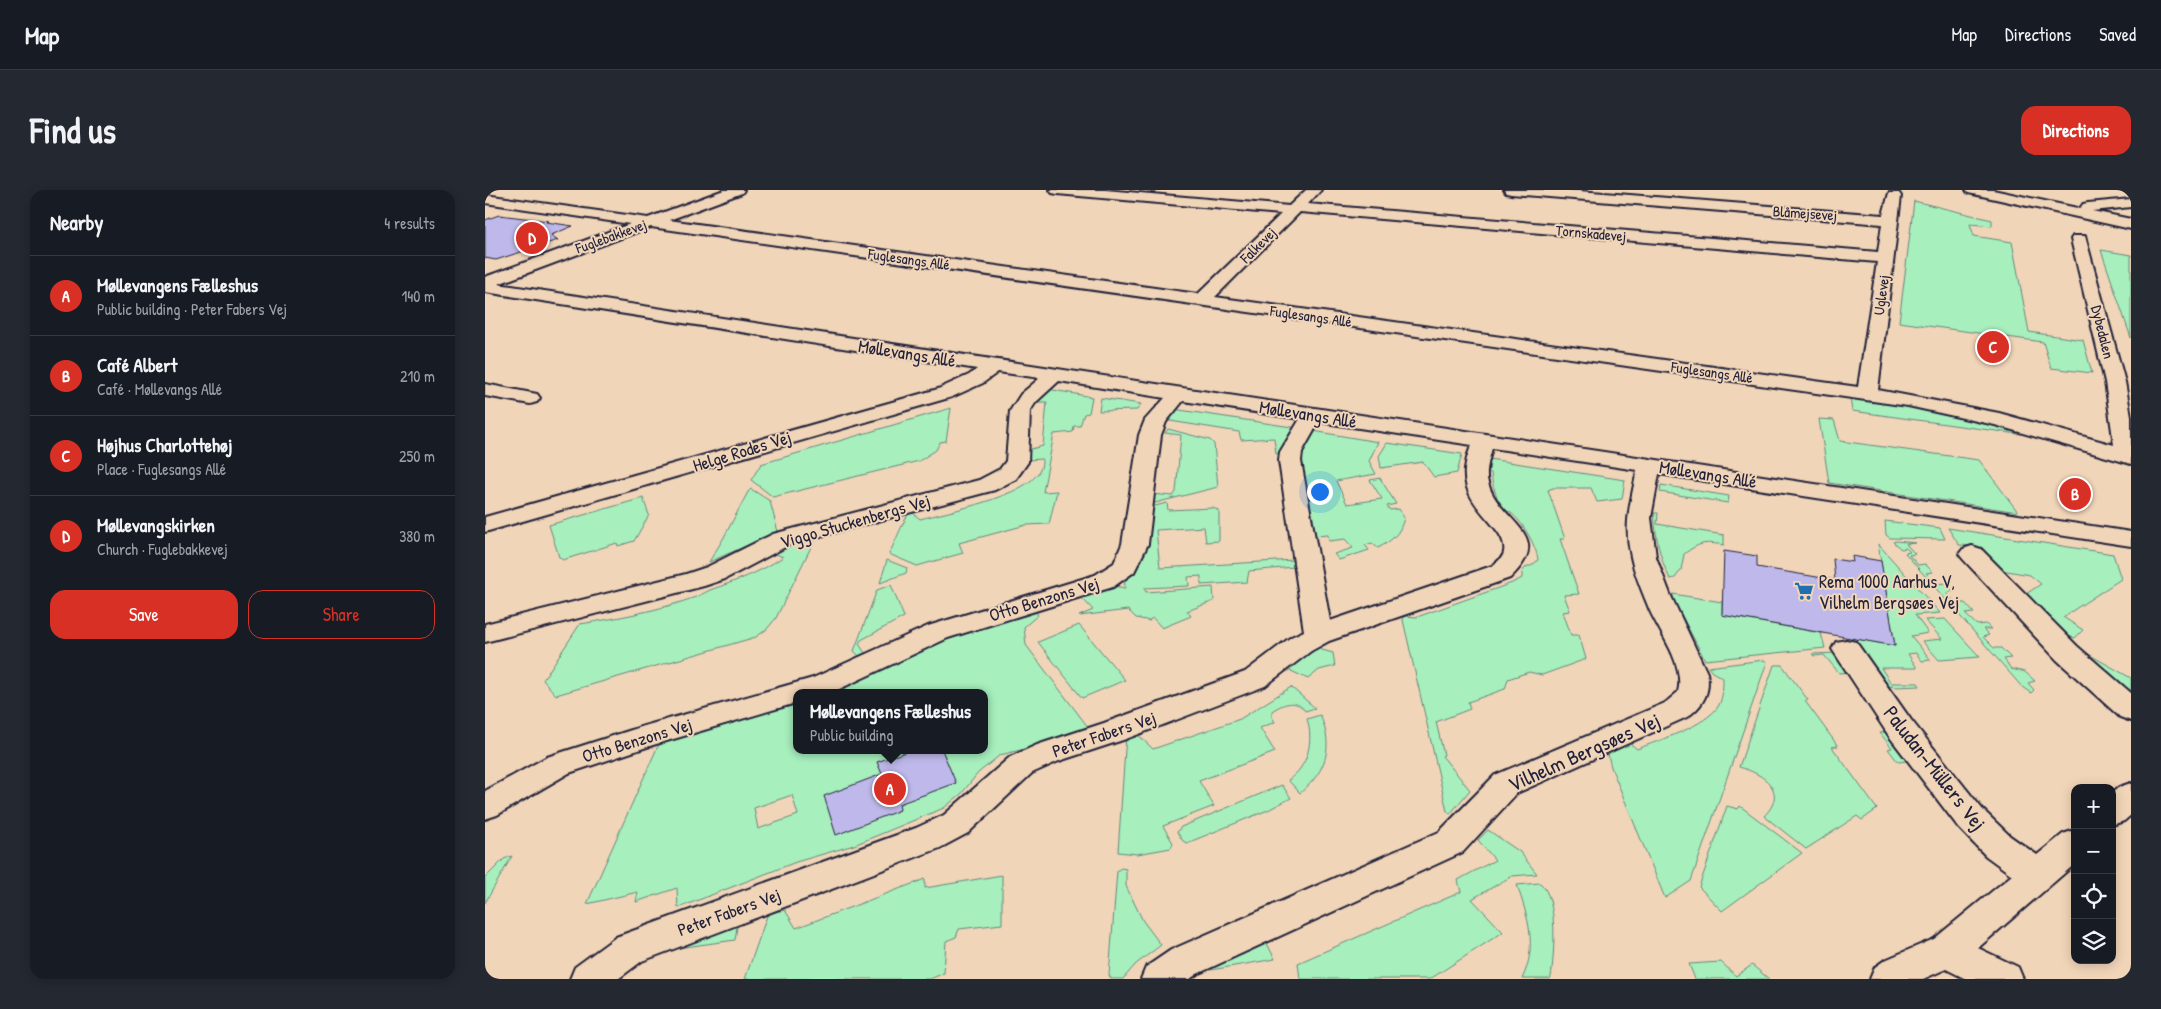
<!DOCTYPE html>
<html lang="en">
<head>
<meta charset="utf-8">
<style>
  :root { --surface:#171b24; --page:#242831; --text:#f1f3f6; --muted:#9ea1a6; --line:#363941; --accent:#d93025 }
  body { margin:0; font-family:"Patrick Hand",sans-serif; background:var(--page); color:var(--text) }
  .controls { position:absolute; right:15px; bottom:15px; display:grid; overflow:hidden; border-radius:10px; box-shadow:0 2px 12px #0003 }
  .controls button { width:45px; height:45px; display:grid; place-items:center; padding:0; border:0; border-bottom:1px solid var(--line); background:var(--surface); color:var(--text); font:25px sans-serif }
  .you { position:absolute; left:834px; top:301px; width:18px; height:18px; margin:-12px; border:4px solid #fff; border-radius:50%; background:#1a73e8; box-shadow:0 0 0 8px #1a73e833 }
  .badge { display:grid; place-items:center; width:32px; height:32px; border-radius:50%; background:var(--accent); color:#fff; font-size:16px; font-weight:700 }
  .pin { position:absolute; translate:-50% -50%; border:2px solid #fff; box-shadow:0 1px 5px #0006 }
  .popup { position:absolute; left:308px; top:499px; width:195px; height:65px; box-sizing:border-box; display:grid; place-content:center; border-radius:10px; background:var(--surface); filter:drop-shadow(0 1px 4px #0005); font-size:16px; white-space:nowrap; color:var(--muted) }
  .popup b { font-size:19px; color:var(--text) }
  .popup::after { content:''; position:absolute; left:50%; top:100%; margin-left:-10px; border:10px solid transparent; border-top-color:var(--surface) }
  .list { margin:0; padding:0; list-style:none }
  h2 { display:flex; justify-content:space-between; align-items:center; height:65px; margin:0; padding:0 20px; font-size:21px }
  h2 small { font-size:16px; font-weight:400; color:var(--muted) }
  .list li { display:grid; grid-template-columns:32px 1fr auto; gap:15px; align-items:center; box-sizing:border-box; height:80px; padding:0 20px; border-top:1px solid var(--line) }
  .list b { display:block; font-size:19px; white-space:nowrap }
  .list p { margin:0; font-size:16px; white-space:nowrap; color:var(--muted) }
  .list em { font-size:16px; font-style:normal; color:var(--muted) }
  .actions { display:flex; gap:10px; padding:15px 20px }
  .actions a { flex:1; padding:11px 0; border:1px solid var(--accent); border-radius:15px; text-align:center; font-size:18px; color:var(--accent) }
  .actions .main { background:var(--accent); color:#fff }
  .icon { flex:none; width:28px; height:28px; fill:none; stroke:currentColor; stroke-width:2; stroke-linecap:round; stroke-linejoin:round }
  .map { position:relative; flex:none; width:1646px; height:789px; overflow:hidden; border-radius:15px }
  header { display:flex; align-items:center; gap:30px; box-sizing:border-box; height:70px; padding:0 25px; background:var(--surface); border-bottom:1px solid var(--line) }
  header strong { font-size:24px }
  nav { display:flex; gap:28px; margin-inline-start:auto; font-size:18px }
  .intro { display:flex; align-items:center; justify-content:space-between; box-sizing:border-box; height:120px; padding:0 30px }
  h1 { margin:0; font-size:35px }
  .button { padding:12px 22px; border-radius:15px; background:var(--accent); color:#fff; font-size:18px; font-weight:700 }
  main { display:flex; gap:30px; padding:0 30px }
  aside { flex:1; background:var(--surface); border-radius:15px; box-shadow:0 2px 12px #0003 }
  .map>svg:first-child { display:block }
  .green { fill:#a7efbd; stroke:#64887c; fill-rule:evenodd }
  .building { fill:#beb9ea; stroke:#22223b }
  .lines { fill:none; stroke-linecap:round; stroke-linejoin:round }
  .minor-casing { stroke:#22223b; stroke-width:4 }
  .minor { fill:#f1d5b8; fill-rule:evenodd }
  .labels { text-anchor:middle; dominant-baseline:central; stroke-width:4; stroke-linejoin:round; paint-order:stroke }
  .far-street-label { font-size:15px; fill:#22223b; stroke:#f1d5b8 }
  .street-label { font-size:18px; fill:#22223b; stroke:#f1d5b8 }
  .poi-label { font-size:18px; fill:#22223b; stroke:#f1d5b8; text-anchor:start }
  .near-street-label { font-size:21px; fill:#22223b; stroke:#f1d5b8 }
</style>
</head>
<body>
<header>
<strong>Map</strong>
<nav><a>Map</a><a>Directions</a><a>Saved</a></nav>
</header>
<div class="intro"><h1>Find us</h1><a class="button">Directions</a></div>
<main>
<aside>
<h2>Nearby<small>4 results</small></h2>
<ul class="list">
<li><span class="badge">A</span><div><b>Møllevangens Fælleshus</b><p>Public building · Peter Fabers Vej</p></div><em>140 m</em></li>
<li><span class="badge">B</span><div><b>Café Albert</b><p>Café · Møllevangs Allé</p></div><em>210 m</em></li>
<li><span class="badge">C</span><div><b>Højhus Charlottehøj</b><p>Place · Fuglesangs Allé</p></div><em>250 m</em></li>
<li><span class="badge">D</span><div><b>Møllevangskirken</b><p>Church · Fuglebakkevej</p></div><em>380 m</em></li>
</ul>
<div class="actions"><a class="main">Save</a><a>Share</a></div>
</aside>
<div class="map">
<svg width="1646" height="789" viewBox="0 0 1646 789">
  <rect width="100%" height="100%" fill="#f1d5b8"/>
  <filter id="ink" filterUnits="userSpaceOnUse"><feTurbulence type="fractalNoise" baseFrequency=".02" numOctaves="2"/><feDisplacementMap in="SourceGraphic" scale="10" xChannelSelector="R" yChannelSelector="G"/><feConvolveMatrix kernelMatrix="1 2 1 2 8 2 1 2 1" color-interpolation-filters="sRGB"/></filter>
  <g filter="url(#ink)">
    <!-- green -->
    <g class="green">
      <polygon points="1429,11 1507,30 1507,36 1485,34 1489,46 1527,52 1544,142 1598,150 1607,183 1566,178 1558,152 1414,132"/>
      <polygon points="1616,60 1646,65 1646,148"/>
      <path d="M563 199 607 207 604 223 599 224 595 236H589L588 242 569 244 558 302 572 301 564 334 541 335 474 353 478 363 432 376 404 364C409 355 420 326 426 321L435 329C462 322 543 306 555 280 557 277 557 272 557 269L542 270V260L558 256 562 212H549Z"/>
      <polygon points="616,208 656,214 652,220 614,221"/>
      <polygon points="1365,208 1447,219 1519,237 1533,244 1367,221"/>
      <polygon points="466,218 461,251 455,252 451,260 434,271 288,307 266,290 276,274"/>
      <polygon points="688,219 813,238 801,263 791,264 789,248 756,250 754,242 679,230"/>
      <polygon points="1334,229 1349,230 1355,251 1494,270 1533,322 1344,293"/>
      <polygon points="683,239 725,250 729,254 733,297 666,314 667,304 688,306 691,302 696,245 680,243"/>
      <path d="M828 241 893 252 884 271 891 284 851 291 862 314 897 309 885 290 895 288 911 314 902 316 905 320 914 319 919 328C915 345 906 351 893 358L887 353 880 355 884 360 854 370 849 364 868 358 860 349 844 351 843 345 830 346 826 321H820L818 307 823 304 822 298H817L814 282 818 279V274H812L816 258Z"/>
      <polygon points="902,253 977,264 972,283 949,287 938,272 896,278 894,266"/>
      <path d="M1004 269 1140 290 1137 309 1112 312 1106 298H1068L1063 300 1080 349H1075L1094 404 1079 405 1085 421 1078 422 1086 445H1094L1101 469 1057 485 1044 482 1023 489 1020 499 983 512 985 519 951 532 959 565 957 566 985 600 965 624 962 621 918 430 919 426 932 427 1027 393 1037 388V382L1042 376H1046L1053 370C1052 357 1037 331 1026 323 1024 321 1021 321 1019 319 1013 314 1006 291 1006 283L1000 280Z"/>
      <polygon points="1176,295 1244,306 1243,313 1175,302"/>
      <polygon points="266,299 285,311 293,342 224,372 238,349 263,302"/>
      <polygon points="158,308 164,325 149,351 133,356 132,353 78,370 74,367 64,335"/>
      <polygon points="682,313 683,320 728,318 734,321 734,351 721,352 719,337 671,340 675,378 809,370 809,377 764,381 762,392 716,395 716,386 703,387 704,396 659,398 661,402 728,397 729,411 702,421 706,426 677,438 668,428 664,430 665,431 651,428 643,420 594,426 608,420 596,407 629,396 640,398 639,387 652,375 659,364 666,317"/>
      <path d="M1169 323H1173L1172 334 1239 345V355C1220 352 1215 352 1199 364L1196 380 1190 388 1185 389C1174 367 1171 347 1169 323Z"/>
      <polygon points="1400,331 1455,338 1460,349 1405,348 1401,345"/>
      <polygon points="1463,338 1628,364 1636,389 1578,427 1598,440 1590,448 1582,446 1541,404 1556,394 1545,385 1516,380 1489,356 1474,355"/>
      <path d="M328 347 330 349 291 428 282 439 271 447 71 505 58 490 95 434C133 428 171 421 208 408 214 406 219 403 225 400 253 390 272 384 298 367L286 362Z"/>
      <polygon points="1411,351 1431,353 1421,354 1430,364 1424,365 1433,375 1440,374 1448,382 1441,383 1452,394 1460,393 1468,401 1461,403 1471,413 1480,413 1489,423 1480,424 1492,435 1501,434 1506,439 1498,439 1504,445 1498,447 1509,458 1516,458 1526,468 1519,469 1526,479 1540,482 1550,491 1543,493 1549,500 1546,503 1537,497 1420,363 1425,362 1421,358 1416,359 1408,352"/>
      <polygon points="1393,354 1455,423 1430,425 1443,443 1426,446 1446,470 1437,471 1431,463 1423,464 1432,478 1396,478 1406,493 1433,493 1435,496 1410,497 1398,495 1367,448 1410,456"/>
      <polygon points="402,370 422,378 421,383 395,393"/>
      <polygon points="406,395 419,427 376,450 374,454 380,463 374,466 369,461 392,400"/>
      <polygon points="1188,404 1237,412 1237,425 1336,443 1340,458 1220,470 1188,409"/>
      <path d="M546 415 553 425 539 437 541 455 603 537 581 549 515 565 493 583 477 603 459 618 369 655 311 672 193 718 192 698 151 712 153 702 102 714 172 558 185 543 311 510V560H499V503H338L394 473ZM307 605 313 625 273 639 269 618Z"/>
      <polygon points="1460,429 1495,467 1454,470 1437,451 1457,449 1440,430"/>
      <polygon points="594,435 640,490 597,508 553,452"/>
      <polygon points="830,458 848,463 850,476 834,480 823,489 802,479"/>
      <polygon points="1596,460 1646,488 1646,510"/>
      <polygon points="1352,463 1367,482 1354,483 1339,465 1329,466 1327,464"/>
      <path d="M1279 470 1282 472 1206 691 1180 708 1126 577 1123 565 1127 560 1143 552 1152 559C1174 550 1222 536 1234 515 1238 507 1238 497 1238 488L1227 482 1223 477Z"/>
      <path d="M1289 475H1297L1323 510 1320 511 1353 556 1347 557 1392 619 1377 630 1372 626 1321 659 1279 626C1304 601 1279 584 1254 577Z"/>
      <path d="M806 497 830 518 820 521C812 508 797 514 787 521V527L790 532 775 538 790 562 714 591 729 616 678 636 688 653 686 658 652 664 633 662 641 545 651 543 668 559 755 529Z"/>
      <path d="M835 525C849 556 842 581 815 603L803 590C823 577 829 551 822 529Z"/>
      <polygon points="1408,541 1431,570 1413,572 1403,559 1407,558 1395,543"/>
      <polygon points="797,595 806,608 783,620 702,653 698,651 692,642 696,637"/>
      <polygon points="1242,616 1253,619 1255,616 1317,663 1237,721 1214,697"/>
      <polygon points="1003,640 1035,662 1052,684 1027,686 987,709 1018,742 945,789 815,789 813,773 976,702 973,690 1010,670 993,650"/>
      <polygon points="27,666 0,713 0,688 19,669"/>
      <polygon points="636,678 641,679 641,696 658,731 676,755 651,774 638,789 626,789 624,785 632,681"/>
      <polygon points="517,685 517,734 474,739 471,747 461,751 459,783 445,789 260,789 283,723 300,720 311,738 440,689 440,698"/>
      <path d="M1055 693C1074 708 1069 766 1066 787L1065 789H1037C1053 756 1043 728 1032 695Z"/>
      <polygon points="249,733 252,737 250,750 193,758 192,753"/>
      <polygon points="780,750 790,769 726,780 724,777"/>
      <polygon points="1236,772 1251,786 1267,775 1284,789 1210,789 1204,774"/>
    </g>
    <!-- building -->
    <g class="building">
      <polygon points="14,25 64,31 61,32 88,36 66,45 73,50 11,70 0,68 0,30"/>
      <polygon points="1239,361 1272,366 1272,377 1350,390 1348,369 1368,372 1367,366 1396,371 1410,456 1237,425"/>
      <polygon points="426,560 457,560 471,593 414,614 415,620 351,645 339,606 397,584 392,572"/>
    </g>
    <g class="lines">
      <!-- minor casing -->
      <g class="minor-casing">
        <g id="minor">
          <path d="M239 0H259L257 3 184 30 713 104 796 24 572 4 567 3 565 0H620L804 16 821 0H836L823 14 1393 62 1397 34 1026 4 1021 3 1019 0H1081L1398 25 1404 3H1414L1416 6 1393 200 1514 223 1629 255 1620 192 1586 49 1588 46H1600L1640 192 1646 226V274L1510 235 1423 216 166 37 13 94 1646 342V356L1174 284 1166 328 1171 367 1185 404 1222 483C1226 503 1217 517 1202 527L1032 603 978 662 712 784 705 789H656L661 777 686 760 954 642 1010 585 1180 513 1193 502C1200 475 1176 445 1165 421 1158 403 1150 386 1146 367 1138 334 1146 312 1152 280L1007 258C1004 270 999 284 1004 296 1017 334 1071 345 1025 388L844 451 826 461 780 496 641 549 574 571 547 583 483 643 455 658 157 771 133 789H85L90 777 131 747 431 638 459 625 525 567 552 555 619 533 760 482 806 447 819 441 794 271 795 262 815 229 698 211 681 232 676 245 663 354 649 382 628 397 463 448 348 502 311 503V513L168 555 84 583 12 625 0 629V601L62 567 159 536 328 488 443 436 610 385 629 373 637 354 654 245 660 230 680 208 574 191 551 212 545 221 543 272 531 289 510 300 306 354 240 389 219 396 0 452V434L201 384 222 377 288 344 494 290 515 279 521 271 525 221 536 204 555 188 513 182 498 193 467 207 0 342V327L453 199 484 185 492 179 0 102V87L145 34 0 13V5L163 28ZM815 22 1392 72 1373 197 730 107ZM834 232 987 255C984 260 982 267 981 273 971 316 1024 336 1019 362 1018 368 1012 372 1007 376L845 431 816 271 817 262Z"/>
          <polygon points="1481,0 1508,0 1597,19 1596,17 1598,14 1603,13 1646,9 1646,17 1607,21 1646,29 1646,39 1488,4 1483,3"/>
          <polygon points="0,194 52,204 55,208 52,212 45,214 0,206"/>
          <polygon points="1487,356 1496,359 1592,456 1646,503 1646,531 1635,527 1572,470 1478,369 1474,364 1478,359"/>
          <polygon points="1361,450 1371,452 1426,530 1498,620 1525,646 1552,665 1578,644 1590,640 1590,674 1493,758 1533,777 1538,789 1481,789 1461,779 1438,789 1385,789 1390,777 1400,770 1449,749 1527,685 1501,666 1474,638 1404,546 1347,459 1351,452"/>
          <polygon points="1646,593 1646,625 1639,631 1627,635 1627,603 1634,597"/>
        </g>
      </g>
      <!-- minor -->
      <use href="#minor" class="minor"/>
    </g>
  </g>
  <!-- icons -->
  <defs>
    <g id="supermarket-bare" transform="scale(1.5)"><path d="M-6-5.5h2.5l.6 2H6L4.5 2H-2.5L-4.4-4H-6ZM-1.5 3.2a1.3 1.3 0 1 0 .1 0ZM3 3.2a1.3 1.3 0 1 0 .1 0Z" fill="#1f6fb2" stroke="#f1d5b8" stroke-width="2.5" paint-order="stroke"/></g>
  </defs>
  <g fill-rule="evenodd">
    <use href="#supermarket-bare" x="1319" y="401"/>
  </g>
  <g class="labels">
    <!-- far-street labels -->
    <g class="far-street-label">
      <text transform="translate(1320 23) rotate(4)">Blåmejsevej</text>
      <text transform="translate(1106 43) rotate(5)">Tornskadevej</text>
      <text transform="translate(126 46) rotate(-20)">Fuglebakkevej</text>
      <text transform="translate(773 55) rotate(-45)">Falkevej</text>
      <text transform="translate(424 69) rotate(8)">Fuglesangs Allé</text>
      <text transform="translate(1396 105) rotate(-82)">Uglevej</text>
      <text transform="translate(826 126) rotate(8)">Fuglesangs Allé</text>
      <text transform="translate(1618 142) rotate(76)">Dybedalen</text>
      <text transform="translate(1227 182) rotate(8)">Fuglesangs Allé</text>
    </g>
    <!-- street labels -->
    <g class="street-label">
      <text transform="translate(422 163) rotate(9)">Møllevangs Allé</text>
      <text transform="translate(823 224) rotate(9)">Møllevangs Allé</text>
      <text transform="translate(257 261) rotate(-17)">Helge Rodes Vej</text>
      <text transform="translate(1223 284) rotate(9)">Møllevangs Allé</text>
      <text transform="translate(370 331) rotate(-16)">Viggo Stuckenbergs Vej</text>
      <text transform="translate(559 409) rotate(-17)">Otto Benzons Vej</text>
      <text transform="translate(619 544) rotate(-19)">Peter Fabers Vej</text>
      <text transform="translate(152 550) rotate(-17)">Otto Benzons Vej</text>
      <text transform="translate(244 722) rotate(-20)">Peter Fabers Vej</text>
    </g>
    <!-- poi labels -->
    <g class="poi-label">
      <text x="1334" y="391">Rema 1000 Aarhus V,<tspan x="1334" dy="21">Vilhelm Bergsøes Vej</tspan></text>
    </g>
    <!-- near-street labels -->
    <g class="near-street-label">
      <text transform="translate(1099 562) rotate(-24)">Vilhelm Bergsøes Vej</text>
      <text transform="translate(1450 578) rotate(52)">Paludan-Müllers Vej</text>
    </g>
  </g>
</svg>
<div class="controls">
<button>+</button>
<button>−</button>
<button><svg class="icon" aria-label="locate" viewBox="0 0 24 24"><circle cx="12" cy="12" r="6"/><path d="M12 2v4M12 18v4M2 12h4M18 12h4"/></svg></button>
<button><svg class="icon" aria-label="layers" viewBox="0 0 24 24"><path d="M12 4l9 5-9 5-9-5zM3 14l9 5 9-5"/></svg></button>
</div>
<div class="you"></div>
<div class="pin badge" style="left:405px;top:599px">A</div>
<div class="popup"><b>Møllevangens Fælleshus</b>Public building</div>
<div class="pin badge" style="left:1590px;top:304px">B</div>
<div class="pin badge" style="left:1508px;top:157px">C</div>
<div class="pin badge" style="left:47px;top:48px">D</div>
</div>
</main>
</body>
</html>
